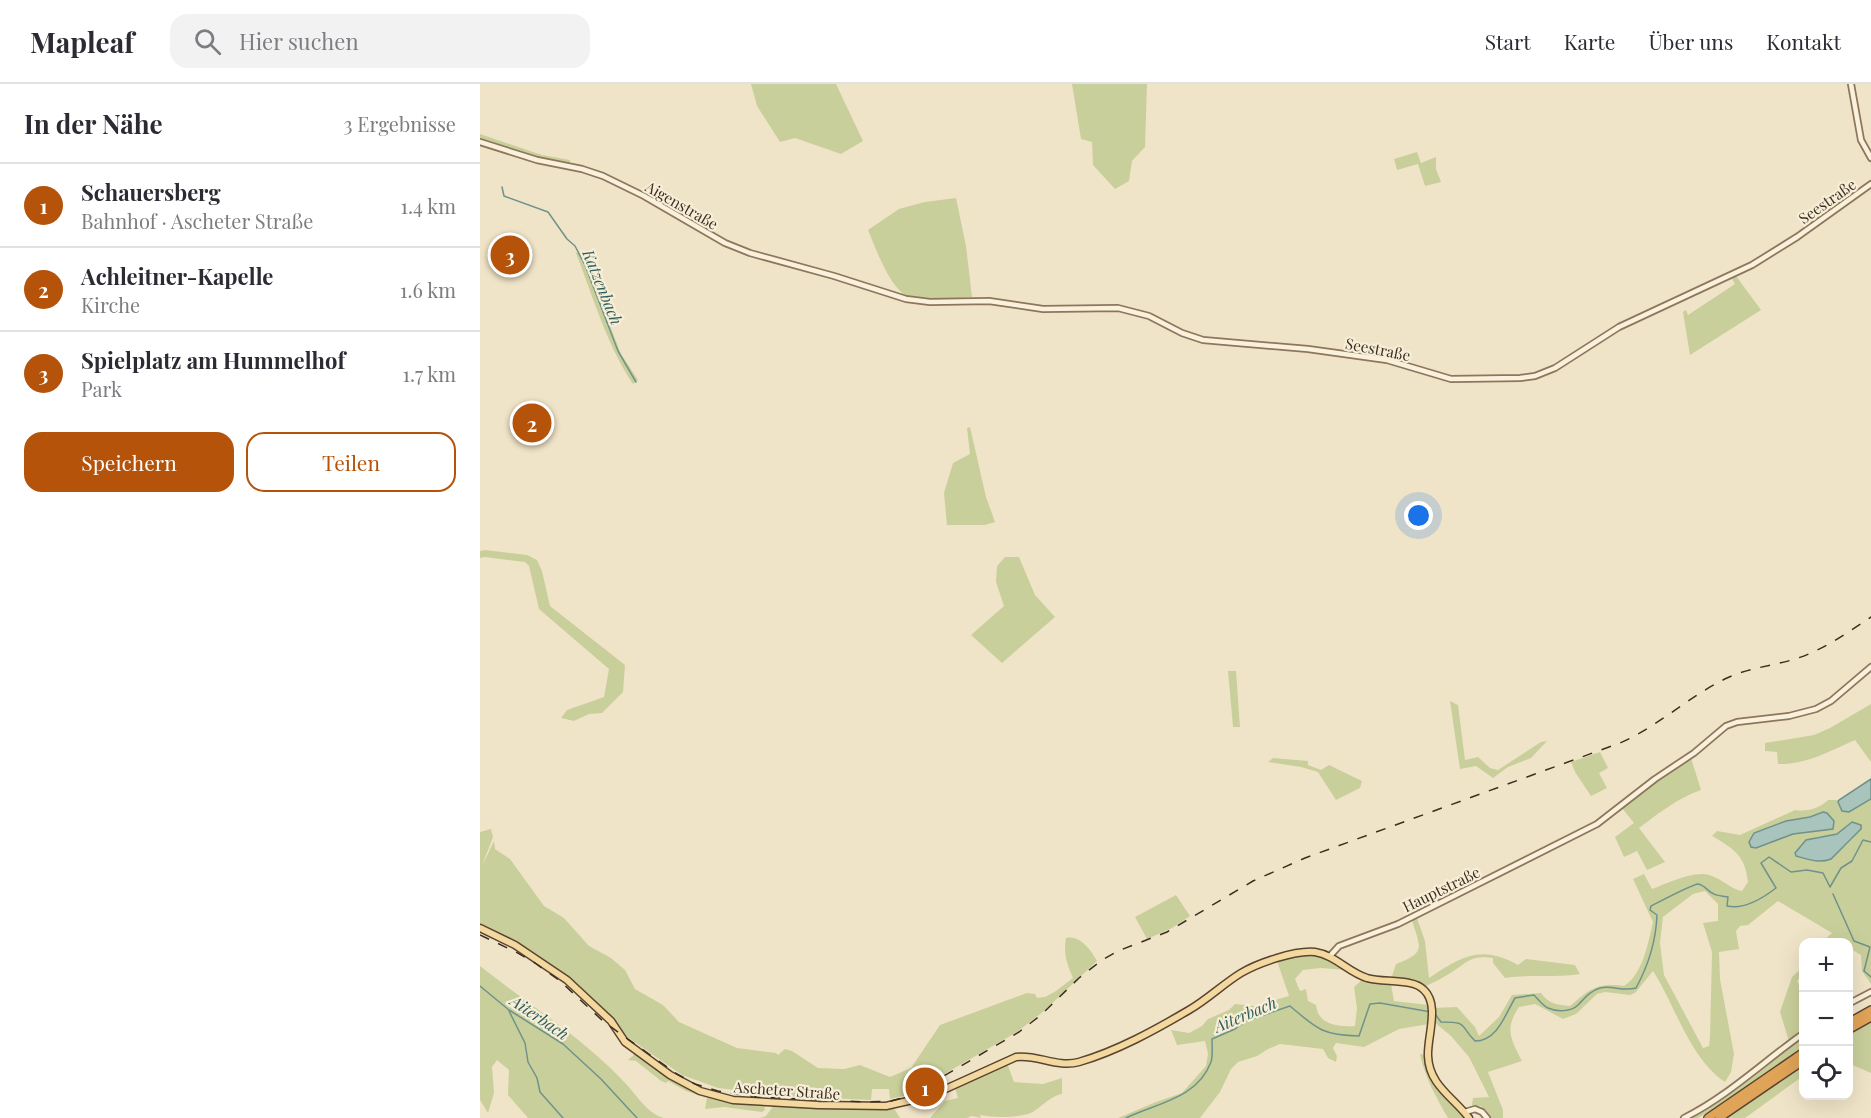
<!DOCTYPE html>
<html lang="de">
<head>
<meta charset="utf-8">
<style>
  :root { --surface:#fff; --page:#f2f2f3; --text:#2b2b33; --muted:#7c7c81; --line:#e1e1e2; --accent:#b45309 }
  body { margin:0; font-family:"Playfair Display",serif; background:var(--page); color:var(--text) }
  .controls { position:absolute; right:18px; bottom:18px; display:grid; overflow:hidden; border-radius:12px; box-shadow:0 6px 24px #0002 }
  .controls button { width:54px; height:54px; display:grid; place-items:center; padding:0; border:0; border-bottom:2px solid var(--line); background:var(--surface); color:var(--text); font:30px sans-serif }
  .you { position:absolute; left:939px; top:432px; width:21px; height:21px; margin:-15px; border:4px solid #fff; border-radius:50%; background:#1a73e8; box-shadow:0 0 0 9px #1a73e833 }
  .badge { display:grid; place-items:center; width:39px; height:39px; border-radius:50%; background:var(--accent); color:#fff; font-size:20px; font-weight:700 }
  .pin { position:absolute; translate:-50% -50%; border:3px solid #fff; box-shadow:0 2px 6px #0006 }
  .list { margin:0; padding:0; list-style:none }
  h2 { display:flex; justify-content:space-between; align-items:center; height:78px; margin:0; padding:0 24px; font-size:26px }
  h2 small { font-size:20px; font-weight:400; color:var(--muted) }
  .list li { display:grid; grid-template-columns:39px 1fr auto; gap:18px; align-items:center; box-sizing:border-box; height:84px; padding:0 24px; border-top:2px solid var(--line) }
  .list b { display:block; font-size:22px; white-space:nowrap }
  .list p { margin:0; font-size:20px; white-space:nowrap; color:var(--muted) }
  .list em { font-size:20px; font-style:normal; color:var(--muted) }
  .actions { display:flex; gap:12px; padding:18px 24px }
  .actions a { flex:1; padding:14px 0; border:2px solid var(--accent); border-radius:18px; text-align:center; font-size:21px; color:var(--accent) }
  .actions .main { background:var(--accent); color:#fff }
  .icon { flex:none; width:33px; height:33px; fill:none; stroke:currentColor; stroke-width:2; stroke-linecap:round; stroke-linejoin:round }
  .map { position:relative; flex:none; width:1391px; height:1034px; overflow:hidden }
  header { display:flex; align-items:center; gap:36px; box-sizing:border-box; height:84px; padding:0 30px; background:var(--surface); border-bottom:2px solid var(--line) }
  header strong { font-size:28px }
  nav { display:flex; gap:33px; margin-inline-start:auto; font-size:21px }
  .search { width:420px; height:54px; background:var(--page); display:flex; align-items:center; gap:15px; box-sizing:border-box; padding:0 21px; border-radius:18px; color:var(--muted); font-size:22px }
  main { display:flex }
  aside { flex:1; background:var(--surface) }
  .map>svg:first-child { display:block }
  .green { fill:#c9cf9b; fill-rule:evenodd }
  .water { fill:#a9c4bc; stroke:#6f938a; stroke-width:1.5 }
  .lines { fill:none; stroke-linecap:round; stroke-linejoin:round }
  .stream { stroke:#6f938a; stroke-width:1.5 }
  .minor-casing { stroke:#8d765c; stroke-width:8 }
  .major-casing { stroke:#5b4430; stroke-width:9 }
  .highway-casing { stroke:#5b4430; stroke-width:10 }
  .minor { stroke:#faf1dc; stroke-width:4.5 }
  .major { stroke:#f3d9a0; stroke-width:6 }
  .highway { stroke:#e0a458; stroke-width:7 }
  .rail { stroke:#3d2e20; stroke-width:1.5; stroke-dasharray:10 10; stroke-linecap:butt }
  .labels { text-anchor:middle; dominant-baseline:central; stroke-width:4.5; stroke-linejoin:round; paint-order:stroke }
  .street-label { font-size:15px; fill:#3d2e20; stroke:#f7eed8 }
  .water-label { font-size:16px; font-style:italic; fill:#2f5d5a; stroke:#f7eed8 }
</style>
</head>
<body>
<header>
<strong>Mapleaf</strong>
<div class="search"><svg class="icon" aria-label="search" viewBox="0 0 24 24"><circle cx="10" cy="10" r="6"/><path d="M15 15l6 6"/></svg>Hier suchen</div>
<nav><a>Start</a><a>Karte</a><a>Über uns</a><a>Kontakt</a></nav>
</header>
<main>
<aside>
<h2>In der Nähe<small>3 Ergebnisse</small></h2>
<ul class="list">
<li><span class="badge">1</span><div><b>Schauersberg</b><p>Bahnhof · Ascheter Straße</p></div><em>1.4 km</em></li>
<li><span class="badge">2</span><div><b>Achleitner-Kapelle</b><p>Kirche</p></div><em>1.6 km</em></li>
<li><span class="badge">3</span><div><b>Spielplatz am Hummelhof</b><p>Park</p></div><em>1.7 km</em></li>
</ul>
<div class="actions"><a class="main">Speichern</a><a>Teilen</a></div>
</aside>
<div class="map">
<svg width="1391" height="1034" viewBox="0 0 1391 1034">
  <rect width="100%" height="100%" fill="#f0e4c8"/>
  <!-- green -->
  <g class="green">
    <polygon points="271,0 356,0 383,57 361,70 315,54 300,58 277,22"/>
    <polygon points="592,0 667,0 665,63 652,77 649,97 635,105 613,81 612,58 601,55"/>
    <polygon points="0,50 62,71 90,76 90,80 58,74 0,56"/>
    <polygon points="937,68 941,79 956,73 956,85 961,98 945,102 938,80 917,86 914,75"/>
    <path d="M476 114 486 162 492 213C473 214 448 220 430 213 410 207 396 164 388 146L419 125 445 118Z"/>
    <path d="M101 167 141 270 158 296 153 300C127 261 113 213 96 169Z"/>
    <polygon points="1256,192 1281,226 1210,271 1203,228 1206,226 1208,231 1255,200 1252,195"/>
    <polygon points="490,343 506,413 515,438 505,441 467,441 464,409 473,379 490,370 487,344"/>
    <polygon points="5,466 47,471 57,476 62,487 70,522 145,581 143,608 122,629 109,630 94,637 81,634 87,626 124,613 129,585 59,525 49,482 45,478 5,473 0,474 0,467"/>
    <polygon points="525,473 539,473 555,511 575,533 522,579 491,551 524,522 516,498 517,482"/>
    <polygon points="748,587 756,587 760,643 753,643"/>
    <polygon points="970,617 978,621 985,676 998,673 1010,684 1018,686 1061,658 1067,657 1051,674 1028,683 1013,694 996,682 980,685"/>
    <path d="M1391 620V678L1375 656C1350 667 1326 681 1298 680L1297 668 1285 667V659L1334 651 1350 644Z"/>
    <polygon points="1120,668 1128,684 1119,689 1127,704 1111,712 1095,688 1091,678"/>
    <polygon points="793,674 828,677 828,681 841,686 849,681 882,697 880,704 856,716 838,688 821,683 788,678"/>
    <path d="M1211 674 1221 706C1198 714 1179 729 1159 744L1185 778 1167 786 1157 767 1144 773 1135 753 1154 739 1142 724 1151 715Z"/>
    <path d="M1391 715V900L1382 887 1381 871 1369 864 1368 858H1342L1352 849 1298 817 1268 841 1260 842 1256 847 1259 865 1239 868 1240 895 1254 970 1251 988 1245 998C1210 975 1195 921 1173 887L1155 909 1150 911 1125 908 1117 910 1096 930 1083 935 1055 920 1039 923C1024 945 1031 955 1042 977L1008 988 1023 1026V1034H1010L1001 1022 992 1021 993 1014 1009 1013 989 973 971 952 953 937V924L977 923 995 943 999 952 1019 933 1032 911 1061 909C1069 920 1077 921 1090 922 1109 905 1118 898 1144 902 1163 890 1168 859 1173 838L1153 795 1164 790 1172 805C1189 799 1215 785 1232 792 1243 796 1251 805 1262 807L1268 798C1265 771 1254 765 1232 752L1237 747 1260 751 1315 726C1327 728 1340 724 1348 716H1359L1358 718 1366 728ZM1381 741C1377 754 1360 766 1351 775L1336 753 1351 752ZM1225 807 1238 820V837L1223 839 1232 868 1230 953 1229 962 1223 964 1184 891 1180 859 1183 833 1213 810Z"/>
    <path d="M11 745 13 753 2 782 14 757 15 765 30 775 64 822 84 834 109 862 131 874 145 886 155 905 183 921 199 938 257 964 296 969 298 971 305 965 312 967 338 984 364 985 380 981 410 993 431 984 460 941 547 909 555 910 557 914 565 913 576 907 593 894C587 880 583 870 586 854 600 851 611 866 617 877L564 927 537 948 428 1011 410 1015 409 1005H392L391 1016 306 1012 238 1004 202 991 143 950C136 936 123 926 112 916 75 883 44 863 0 842V748Z"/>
    <polygon points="696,811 710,832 692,844 667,855 655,833"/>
    <path d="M937 834 945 857 949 894C981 873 1000 860 1038 881L1046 875 1095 881 1100 890C1075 894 1050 890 1025 894L1013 879V874C991 871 989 877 972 888 964 893 955 898 946 902L939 899 911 895 916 880C947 868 940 864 932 836Z"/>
    <path d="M834 870 848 874 867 886 841 884 823 886 815 895 820 907 826 905 828 917 836 921C838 941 858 943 875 942L877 924 874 903 882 896 911 900 914 917 949 921V940L919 945 884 963 856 959 853 964 857 972 856 978 848 974 843 965 800 960 788 965 777 972 758 978 751 985 740 1008 720 1034H638L676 1018 702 1009 726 982 728 970 725 957 697 961 691 946 709 949 722 942 728 935 749 926 755 920 774 922 809 912 797 877 816 871Z"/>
    <path d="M0 882C49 921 105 955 147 1001 158 1013 168 1030 184 1034H48L28 1011 29 986 17 976 12 983 14 1009 8 1029 0 1016Z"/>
    <polygon points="1323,883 1323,890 1317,897 1323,908 1323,947 1309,957 1300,928 1312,893"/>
    <polygon points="1391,937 1391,989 1368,979 1369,951"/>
    <polygon points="1323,951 1323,963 1242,1021 1218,1034 1208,1034 1256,1004"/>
    <polygon points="156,969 190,993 221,1010 245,1017 284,1022 285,1026 282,1028 244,1023 225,1025 227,1014 206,1007 188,997 186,999 181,997 156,977 148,976"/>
    <path d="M940 970 944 971C946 986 950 999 961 1010 970 1018 979 1024 986 1034H968C956 1013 945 994 940 970Z"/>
    <path d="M527 979 534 998 563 1000 582 994V1010C571 1012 562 1022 553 1028 541 1034 514 1034 500 1031L501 1034 492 1032 487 1034H450L465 1017 478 1014 475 1004Z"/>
    <polygon points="1323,981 1323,992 1265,1034 1246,1034"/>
    <polygon points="294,1021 381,1025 413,1023 420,1034 280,1034 286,1032"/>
  </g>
  <!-- water -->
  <g class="water">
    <polygon points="1391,695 1391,715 1369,728 1362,727 1358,718 1359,716"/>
    <polygon points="1343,728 1347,729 1354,737 1353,745 1313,750 1276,764 1271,763 1269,758 1274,749 1306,737 1330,733"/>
    <path d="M1372 738 1381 741V745L1351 775C1339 780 1327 775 1316 772L1315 769 1326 756 1357 750Z"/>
  </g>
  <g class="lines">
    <!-- stream -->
    <g class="stream">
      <polyline points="22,103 24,112 68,128 87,155 95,162 105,181 138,267 156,298"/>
      <polyline points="1353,810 1374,857 1390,863 1384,887 1391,893"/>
      <polyline points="0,902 29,926 83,960 121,995 157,1034"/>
      <polyline points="29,927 45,959 48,978 57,994 60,1008 83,1034"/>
      <path d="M955 930 961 938C989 938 979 941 995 957 1017 957 1025 931 1035 914L1054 911C1058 915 1063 922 1068 924 1077 928 1091 928 1098 921 1105 914 1110 907 1120 904 1133 901 1142 908 1156 904 1168 882 1176 856 1177 831L1170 826 1171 822C1179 818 1213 800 1218 800 1225 801 1228 808 1234 810 1237 812 1244 812 1248 813L1247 822C1264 826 1283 814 1296 804L1281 779 1289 773 1311 788 1327 786 1343 789 1350 803 1361 784 1372 777 1383 756 1391 758"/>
      <path d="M646 1034C677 1019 717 1015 731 978 733 972 732 962 732 955L755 945 766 937 810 922C837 945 842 951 879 952L890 920 900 919 951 928"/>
    </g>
    <!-- minor casing -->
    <g class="minor-casing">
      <g id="minor">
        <polyline points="1371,0 1381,56 1391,74"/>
        <polyline points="0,58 57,76 102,85 123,92 164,112 245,159 270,169 354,192 426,215 450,218 509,217 563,225 638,224 669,232 702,249 723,256 828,265 907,276 971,295 1040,294 1055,292 1075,284 1139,243 1272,181 1317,153 1391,100"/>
        <polyline points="849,873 859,862 918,840 1117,740 1175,695 1214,669 1246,642 1257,638 1309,632 1336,625 1351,617 1391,583"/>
        <polyline points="1368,920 1391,908"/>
        <polyline points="985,1028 995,1025 1002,1028 1007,1034"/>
        <path d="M1204 1034C1248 1012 1283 978 1324 949"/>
      </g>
    </g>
    <!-- major casing -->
    <g class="major-casing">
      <path id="major" d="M0 844 35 861 87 896 131 937 145 958 190 991 220 1007 253 1016 338 1021 406 1022 450 1012 536 973C557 970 577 984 599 978 637 967 675 946 709 926 728 915 743 900 761 889 778 879 815 866 835 868 855 871 869 889 887 894 903 899 933 894 944 906 960 921 947 953 948 972 949 1001 973 1013 989 1034"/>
    </g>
    <!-- highway casing -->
    <g class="highway-casing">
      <g id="highway">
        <polyline points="1368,939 1391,926"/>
        <polyline points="1368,946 1391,933"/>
        <polyline points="1228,1034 1324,968"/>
        <polyline points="1239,1034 1324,976"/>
      </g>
    </g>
    <!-- minor -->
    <use href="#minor" class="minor"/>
    <!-- major -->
    <use href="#major" class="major"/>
    <!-- highway -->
    <use href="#highway" class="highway"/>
    <!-- rail -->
    <path class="rail" d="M0 851 36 868 55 879 80 897 124 938 197 990 215 1000 238 1007 277 1013 386 1018 411 1017 429 1012 445 1003 539 948 561 931 599 894 622 876 638 867 687 848 773 797 825 774 1140 659C1179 642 1209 612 1247 594 1270 583 1295 582 1318 574 1345 565 1368 548 1391 533"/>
  </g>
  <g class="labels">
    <!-- street labels -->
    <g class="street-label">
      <text transform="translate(1347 117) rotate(-35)">Seestraße</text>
      <text transform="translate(202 121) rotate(30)">Aigenstraße</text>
      <text transform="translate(898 265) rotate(11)">Seestraße</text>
      <text transform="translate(961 805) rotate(-26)">Hauptstraße</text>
      <text transform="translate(307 1006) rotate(4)">Ascheter Straße</text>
    </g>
    <!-- water labels -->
    <g class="water-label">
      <text transform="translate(123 203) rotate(68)">Katzenbach</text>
      <text transform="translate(765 930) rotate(-23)">Aiterbach</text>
      <text transform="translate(60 933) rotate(34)">Aiterbach</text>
    </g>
  </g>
</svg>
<div class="controls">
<button>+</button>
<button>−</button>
<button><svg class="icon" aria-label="locate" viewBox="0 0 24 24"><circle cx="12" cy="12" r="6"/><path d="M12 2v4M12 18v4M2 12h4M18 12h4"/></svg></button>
</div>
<div class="you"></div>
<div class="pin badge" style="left:445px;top:1003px">1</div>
<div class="pin badge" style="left:52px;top:339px">2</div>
<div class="pin badge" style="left:30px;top:171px">3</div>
</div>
</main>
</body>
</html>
